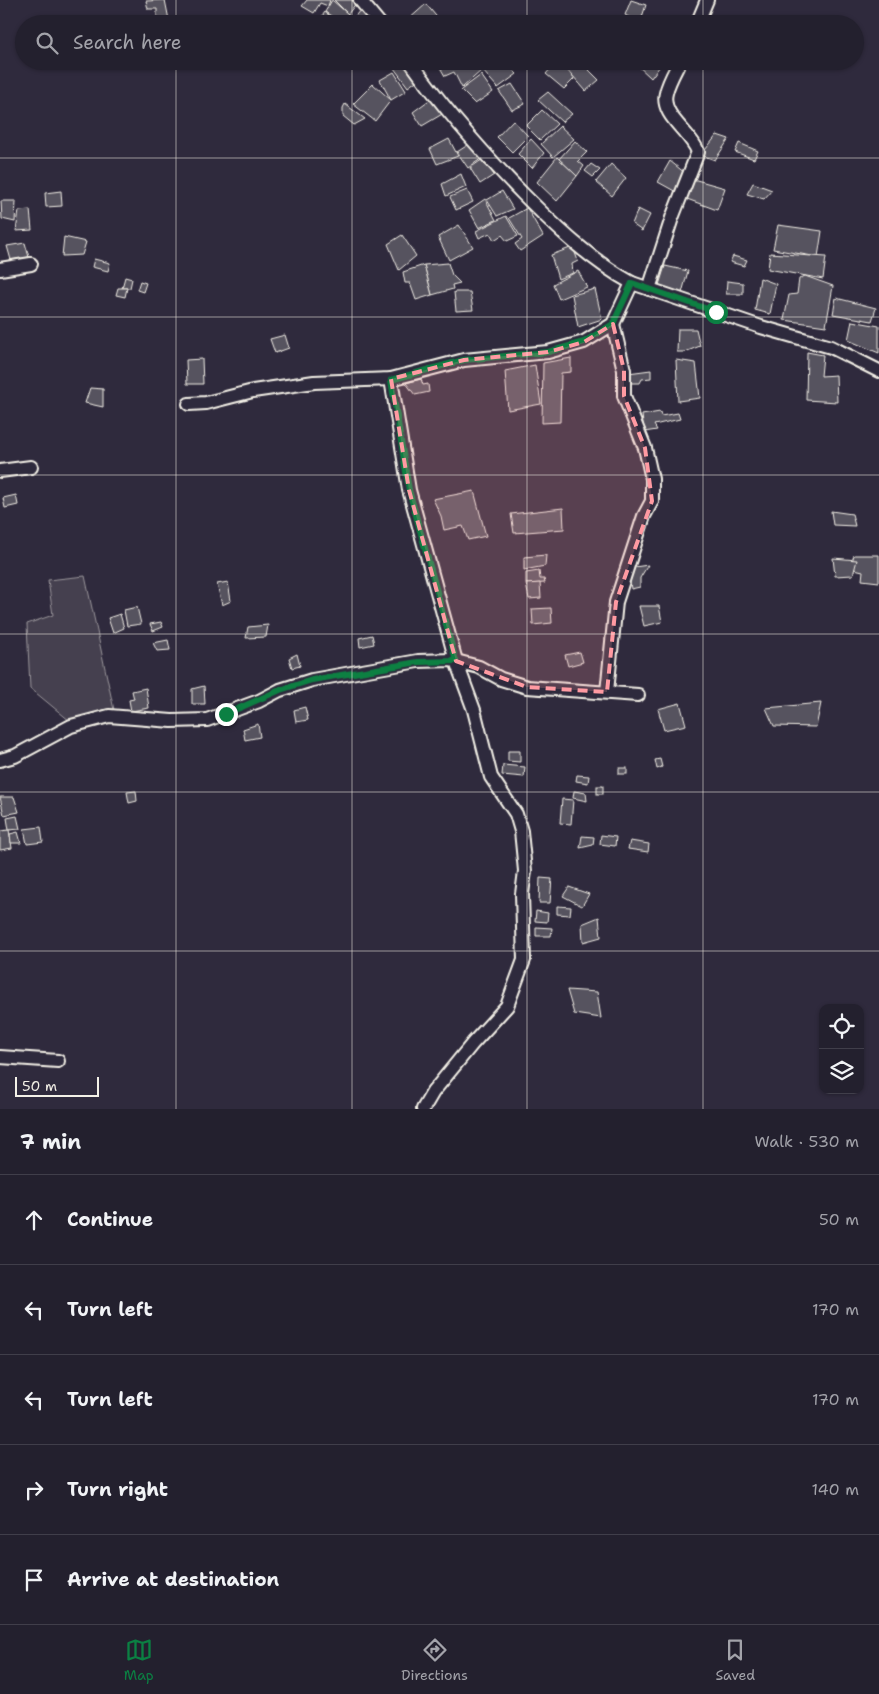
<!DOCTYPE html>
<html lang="en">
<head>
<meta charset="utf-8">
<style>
  :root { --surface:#23202e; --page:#2b2836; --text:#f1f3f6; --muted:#a3a3aa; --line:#403e4a; --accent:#0b8043 }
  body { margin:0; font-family:"Shantell Sans",sans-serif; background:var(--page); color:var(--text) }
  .controls { position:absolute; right:15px; bottom:15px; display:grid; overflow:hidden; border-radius:10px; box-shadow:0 1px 4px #0004 }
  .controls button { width:45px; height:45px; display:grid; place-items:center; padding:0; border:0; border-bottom:1px solid var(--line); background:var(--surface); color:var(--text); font:25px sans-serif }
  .scale { position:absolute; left:15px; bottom:12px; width:84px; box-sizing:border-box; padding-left:5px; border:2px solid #f4f1e8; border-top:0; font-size:14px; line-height:18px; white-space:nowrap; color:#f4f1e8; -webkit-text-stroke:4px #2f2a3d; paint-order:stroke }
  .stop { position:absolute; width:15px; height:15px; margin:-11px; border:4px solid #0b8043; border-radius:50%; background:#fff }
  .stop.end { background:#0b8043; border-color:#fff; box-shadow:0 1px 5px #0008 }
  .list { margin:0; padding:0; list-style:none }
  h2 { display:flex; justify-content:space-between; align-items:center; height:65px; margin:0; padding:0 20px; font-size:21px }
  h2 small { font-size:16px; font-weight:400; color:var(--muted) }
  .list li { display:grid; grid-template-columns:32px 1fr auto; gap:15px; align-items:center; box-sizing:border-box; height:90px; padding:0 20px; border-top:1px solid var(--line) }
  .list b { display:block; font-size:19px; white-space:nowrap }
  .list em { font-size:16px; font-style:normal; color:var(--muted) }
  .icon { flex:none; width:28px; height:28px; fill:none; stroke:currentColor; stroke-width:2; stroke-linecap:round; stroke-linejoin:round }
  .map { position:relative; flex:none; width:879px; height:1109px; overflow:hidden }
  .search { position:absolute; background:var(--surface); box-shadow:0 1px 4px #0004; left:15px; right:15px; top:15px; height:55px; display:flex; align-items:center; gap:12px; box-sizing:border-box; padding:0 18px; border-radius:28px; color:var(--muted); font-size:19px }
  .sheet { height:515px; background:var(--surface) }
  nav { display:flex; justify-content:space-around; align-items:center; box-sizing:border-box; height:70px; border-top:1px solid var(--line); background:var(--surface); font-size:14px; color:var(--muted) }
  nav a { display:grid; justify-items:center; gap:2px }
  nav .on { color:var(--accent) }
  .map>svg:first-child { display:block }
  .green { fill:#454050; stroke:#9c989c }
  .building { fill:#56525f; stroke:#f4f1e8 }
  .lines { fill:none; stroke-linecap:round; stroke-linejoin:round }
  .minor-casing { stroke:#f4f1e8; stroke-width:16 }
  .minor { stroke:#2f2a3d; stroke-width:12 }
  .route { stroke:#0b8043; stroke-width:6 }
  .marked { fill:#ff9aa2; fill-opacity:0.2; stroke:#ff9aa2; stroke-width:4; stroke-dasharray:10 6; stroke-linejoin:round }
  .grid { fill:none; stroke:#f4f1e8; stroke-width:1; stroke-opacity:0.55 }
</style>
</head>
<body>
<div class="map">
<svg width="879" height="1109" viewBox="0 0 879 1109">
  <rect width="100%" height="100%" fill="#2f2a3d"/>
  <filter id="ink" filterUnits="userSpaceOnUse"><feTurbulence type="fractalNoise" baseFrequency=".02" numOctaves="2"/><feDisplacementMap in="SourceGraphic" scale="10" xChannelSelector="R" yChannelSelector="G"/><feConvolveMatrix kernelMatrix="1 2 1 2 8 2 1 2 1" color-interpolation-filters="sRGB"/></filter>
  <g filter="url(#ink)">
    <!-- green -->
    <polygon class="green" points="85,576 114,710 70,721 30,688 27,624 53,615 48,580"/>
    <!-- building -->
    <g class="building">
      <polygon points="165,0 169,20 157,21 157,9 148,9 146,1"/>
      <polygon points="307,0 330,0 328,6 320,3 314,13 302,6"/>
      <polygon points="332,0 348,14 342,23 325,12"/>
      <polygon points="334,0 355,0 357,2 348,14"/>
      <polygon points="631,0 646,5 640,23 625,15"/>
      <polygon points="426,4 440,21 436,24 410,24 408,20"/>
      <polygon points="360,10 372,19 369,24 349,24"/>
      <polygon points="325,12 339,23 339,24 319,24 318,22"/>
      <polygon points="395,61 405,61 419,79 408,87 391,64"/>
      <polygon points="444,61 463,61 464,64 476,61 482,70 462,88 454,72 445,76 438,64"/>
      <polygon points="494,61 504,61 517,74 498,88 482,70"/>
      <polygon points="557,61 561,61 574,79 564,89 546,74"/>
      <polygon points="575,61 580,61 599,80 586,91 565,67"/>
      <polygon points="585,61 599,61 590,67"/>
      <polygon points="637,61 654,61 660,66 651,78 635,63"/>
      <polygon points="394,72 406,91 391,100 380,80"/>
      <polygon points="481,75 493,92 475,104 461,90"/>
      <polygon points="373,84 391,100 375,121 353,104"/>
      <polygon points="512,84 525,104 512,110 499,91"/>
      <polygon points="548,92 572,114 562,122 538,100"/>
      <polygon points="432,98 444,113 422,126 413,112"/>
      <polygon points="345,104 365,119 354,125 343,116 343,108"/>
      <polygon points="542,110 557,124 540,140 526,126"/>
      <polygon points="513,120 528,136 512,152 497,137"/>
      <polygon points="560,126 574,139 553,157 541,144"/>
      <polygon points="717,135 729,139 715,160 701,155"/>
      <polygon points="449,139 458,156 437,164 430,149"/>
      <polygon points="531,139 544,153 532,168 518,154"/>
      <polygon points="575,141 587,152 578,161 584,166 577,176 559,159"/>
      <polygon points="471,143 482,158 468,168 457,152"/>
      <polygon points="739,143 758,151 754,159 735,152"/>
      <polygon points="557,157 577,176 557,201 537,182"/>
      <polygon points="483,159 494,175 480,184 470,168"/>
      <polygon points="670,161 685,173 678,193 658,182"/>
      <polygon points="591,164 600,170 593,177 585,171"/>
      <polygon points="611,164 626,178 612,196 596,182"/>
      <polygon points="461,174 466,187 446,196 442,184"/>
      <polygon points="693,179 725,188 717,210 687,199"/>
      <polygon points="753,183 772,190 764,199 747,194"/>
      <polygon points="467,190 473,202 456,210 450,197"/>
      <polygon points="61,191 62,206 46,207 45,193"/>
      <polygon points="502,191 513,209 497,216 487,200"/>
      <polygon points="485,199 496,220 479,228 469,210"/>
      <polygon points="1,201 16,201 15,222 2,219"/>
      <polygon points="527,208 543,236 520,251 515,244 522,239 509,218"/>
      <polygon points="638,209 650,215 642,231 632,224"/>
      <polygon points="30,210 32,230 16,231 19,211"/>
      <polygon points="506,216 518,236 507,241 502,235 494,240 490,233 479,238 476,231"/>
      <polygon points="459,225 473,247 449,260 438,237"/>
      <polygon points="778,225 822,231 818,257 773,249"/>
      <polygon points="402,235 416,256 399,270 388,244"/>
      <polygon points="64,237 86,242 82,255 62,256"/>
      <polygon points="25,243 29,257 11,260 7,246"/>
      <polygon points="573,247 578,261 572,264 573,273 558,279 551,255"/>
      <polygon points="770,253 826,257 823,279 768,269"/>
      <polygon points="733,256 747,260 744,266 730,262"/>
      <polygon points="94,259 110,263 108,271 92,267"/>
      <polygon points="448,263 452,275 460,283 452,285 453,289 432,295 424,265"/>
      <polygon points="424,265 432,295 416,300 410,283 405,283 403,272"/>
      <polygon points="665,266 688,271 682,293 659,285"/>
      <polygon points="578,271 587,287 559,299 553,284"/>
      <polygon points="805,276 833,286 826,326 784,320 789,295 797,294 799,279"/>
      <polygon points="125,277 132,279 130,288 122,288"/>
      <polygon points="760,278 776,284 770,314 755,310"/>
      <polygon points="140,281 146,283 143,292 137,290"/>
      <polygon points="727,281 743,283 743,294 726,294"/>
      <polygon points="118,288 127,288 125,297 116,295"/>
      <polygon points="595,289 602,319 578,327 572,295"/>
      <polygon points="454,292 470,292 473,310 456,311"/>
      <polygon points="836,298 876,308 872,321 833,314"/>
      <polygon points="852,321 879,326 879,353 848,340"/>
      <polygon points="678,329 696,329 700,346 685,352 677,352"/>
      <polygon points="285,335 289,348 275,353 270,339"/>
      <polygon points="807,352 823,355 821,376 836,375 837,402 806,400"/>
      <polygon points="571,358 571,372 561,373 560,422 542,423 543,363"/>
      <polygon points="202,359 203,384 187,384 186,360"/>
      <polygon points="676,360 696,363 700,398 678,401"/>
      <polygon points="535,365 541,404 508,410 505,371"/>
      <polygon points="651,370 651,378 642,379 640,383 627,383 628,373"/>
      <polygon points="421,379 423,385 428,384 429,392 415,395 406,383"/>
      <polygon points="90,388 103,389 103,407 85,403"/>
      <polygon points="660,412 661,416 678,413 680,419 654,425 657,430 644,432 642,415"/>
      <polygon points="474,491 486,536 468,540 463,526 444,530 441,516 433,499"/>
      <polygon points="16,495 18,505 5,508 3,498"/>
      <polygon points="563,508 564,529 514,533 511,514"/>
      <polygon points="831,511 852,514 855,526 833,525"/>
      <polygon points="546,555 545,566 524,570 524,557"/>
      <polygon points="854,555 879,555 879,582 862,580 863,571 850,568"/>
      <polygon points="833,558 857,560 853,575 835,576"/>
      <polygon points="648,565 640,578 640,587 631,589 628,568"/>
      <polygon points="539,571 540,579 544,579 545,583 526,584 526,573"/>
      <polygon points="228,582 231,601 222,605 217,584"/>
      <polygon points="540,583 541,598 529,599 526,584"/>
      <polygon points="639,606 659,606 662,622 644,626"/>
      <polygon points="137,607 141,624 127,626 124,610"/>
      <polygon points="551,608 552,623 533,625 532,609"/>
      <polygon points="120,614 124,628 113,633 108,618"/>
      <polygon points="161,622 163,627 153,631 150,624"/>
      <polygon points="268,625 266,637 246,638 248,627"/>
      <polygon points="372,635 374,644 360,647 359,638"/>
      <polygon points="168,640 170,650 157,651 153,643"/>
      <polygon points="580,652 583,662 568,666 565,655"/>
      <polygon points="297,654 300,666 292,668 289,658"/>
      <polygon points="204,686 205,704 192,704 192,689"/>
      <polygon points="146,688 149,708 131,711 129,700 134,699 132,691"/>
      <polygon points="680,703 686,725 664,730 658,709"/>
      <polygon points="821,703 816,727 774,726 766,708"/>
      <polygon points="305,707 308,720 296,722 294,710"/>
      <polygon points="258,724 260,737 245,740 243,729"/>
      <polygon points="508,751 520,751 520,762 508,761"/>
      <polygon points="660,759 662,767 657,769 655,760"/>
      <polygon points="503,765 525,767 524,777 502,775"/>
      <rect x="619" y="768" width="8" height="6"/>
      <polygon points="577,775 589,776 588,783 576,781"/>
      <rect x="597" y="786" width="6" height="8"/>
      <polygon points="136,791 137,801 129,803 127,792"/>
      <polygon points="574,791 586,793 587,801 573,798"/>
      <polygon points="0,797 14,797 19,812 4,815"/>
      <polygon points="562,799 573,800 571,824 560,823"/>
      <polygon points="17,816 20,829 9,830 7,818"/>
      <polygon points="41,827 43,842 27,844 24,829"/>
      <polygon points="9,830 12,848 0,850 0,831"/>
      <polygon points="18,832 21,843 11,843 10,834"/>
      <polygon points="601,835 616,837 615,846 600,844"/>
      <polygon points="582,836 594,837 593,845 580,848"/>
      <polygon points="630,841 649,844 648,852 628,849"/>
      <polygon points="540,878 552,879 550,903 539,903"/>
      <polygon points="569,887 589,894 582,906 563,896"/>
      <polygon points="557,906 571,907 570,915 557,914"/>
      <polygon points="536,911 548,913 547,922 535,921"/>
      <polygon points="599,917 601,937 583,942 582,924"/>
      <polygon points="536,927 552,928 551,936 536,936"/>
      <polygon points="567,990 597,992 601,1018 574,1014"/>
    </g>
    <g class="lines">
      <!-- minor casing -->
      <g class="minor-casing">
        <g id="minor">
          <polyline points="360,0 380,24"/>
          <polyline points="697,24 707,0"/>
          <path d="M410 61C444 109 482 152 523 194 557 228 590 260 632 283L761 327 831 347 879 371"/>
          <polyline points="0,269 31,264"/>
          <path d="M649 289 672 218 698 152C691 132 660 116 666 93 668 83 675 71 680 61"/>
          <polyline points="391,379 409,490 456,661 474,710 491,777 516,814 521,831 525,871 522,894 524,960 507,1006 473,1043 433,1092 423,1109"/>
          <polyline points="189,404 206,403 253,391 314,382 391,379 464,360 548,352 584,342 613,324 632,283"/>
          <polyline points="0,471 31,467"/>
          <polyline points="607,692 616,602 644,516 652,501 652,479 645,448 624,396 624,370 613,324"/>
          <polyline points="0,760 15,756 71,726 109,716 172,721 207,720 259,701 280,690 312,680 418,661 452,660 479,667 501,679 527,687 638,695"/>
          <polyline points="0,1057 58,1061"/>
        </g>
      </g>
      <!-- minor -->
      <use href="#minor" class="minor"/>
    </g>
  </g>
  <g class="lines" filter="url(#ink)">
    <!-- route -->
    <polyline class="route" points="226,714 280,690 312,680 418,662 456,661 409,490 391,380 464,360 548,352 584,342 613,324 632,283 716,312"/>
  </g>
  <!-- marked area -->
  <path class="marked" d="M613 324 624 370V396L645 448 652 501 616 602 607 692 527 687 456 661 409 490 391 379 464 360 548 352 584 342Z"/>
  <!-- grid -->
  <path class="grid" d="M176 0V24M352 0V24M527 0V24M703 0V24M176 61V1109M352 61V1109M527 61V1109M703 61V1109M0 158H879M0 317H879M0 475H879M0 634H879M0 792H879M0 951H879"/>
</svg>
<div class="controls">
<button><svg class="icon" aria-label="locate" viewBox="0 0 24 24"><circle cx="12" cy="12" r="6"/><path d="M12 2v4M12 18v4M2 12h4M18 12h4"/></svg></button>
<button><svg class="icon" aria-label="layers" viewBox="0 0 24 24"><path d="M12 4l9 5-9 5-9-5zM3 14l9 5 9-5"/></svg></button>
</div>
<div class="scale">50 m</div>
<div class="stop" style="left:716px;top:312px"></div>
<div class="stop end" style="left:226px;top:714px"></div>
<div class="search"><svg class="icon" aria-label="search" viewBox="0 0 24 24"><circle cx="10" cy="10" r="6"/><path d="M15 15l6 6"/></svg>Search here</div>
</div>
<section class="sheet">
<h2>7 min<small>Walk · 530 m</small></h2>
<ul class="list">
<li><svg class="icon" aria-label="ahead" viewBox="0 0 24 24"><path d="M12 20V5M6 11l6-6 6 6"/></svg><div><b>Continue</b></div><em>50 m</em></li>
<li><svg class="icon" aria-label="left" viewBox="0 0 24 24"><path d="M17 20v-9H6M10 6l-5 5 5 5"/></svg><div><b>Turn left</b></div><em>170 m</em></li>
<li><svg class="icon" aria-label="left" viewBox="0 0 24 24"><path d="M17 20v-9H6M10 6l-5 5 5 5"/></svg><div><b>Turn left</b></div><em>170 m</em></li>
<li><svg class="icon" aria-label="right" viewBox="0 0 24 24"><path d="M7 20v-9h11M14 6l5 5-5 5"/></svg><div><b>Turn right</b></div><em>140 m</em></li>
<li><svg class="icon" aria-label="arrive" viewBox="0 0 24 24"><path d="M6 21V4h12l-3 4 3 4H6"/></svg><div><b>Arrive at destination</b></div></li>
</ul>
</section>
<nav>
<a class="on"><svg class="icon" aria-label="map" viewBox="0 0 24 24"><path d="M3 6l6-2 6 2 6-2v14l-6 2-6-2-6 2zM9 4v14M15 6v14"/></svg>Map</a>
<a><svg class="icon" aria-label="directions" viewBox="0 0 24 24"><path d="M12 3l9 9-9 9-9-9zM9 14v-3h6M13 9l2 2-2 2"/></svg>Directions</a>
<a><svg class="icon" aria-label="saved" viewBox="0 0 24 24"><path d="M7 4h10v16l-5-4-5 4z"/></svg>Saved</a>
</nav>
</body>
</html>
